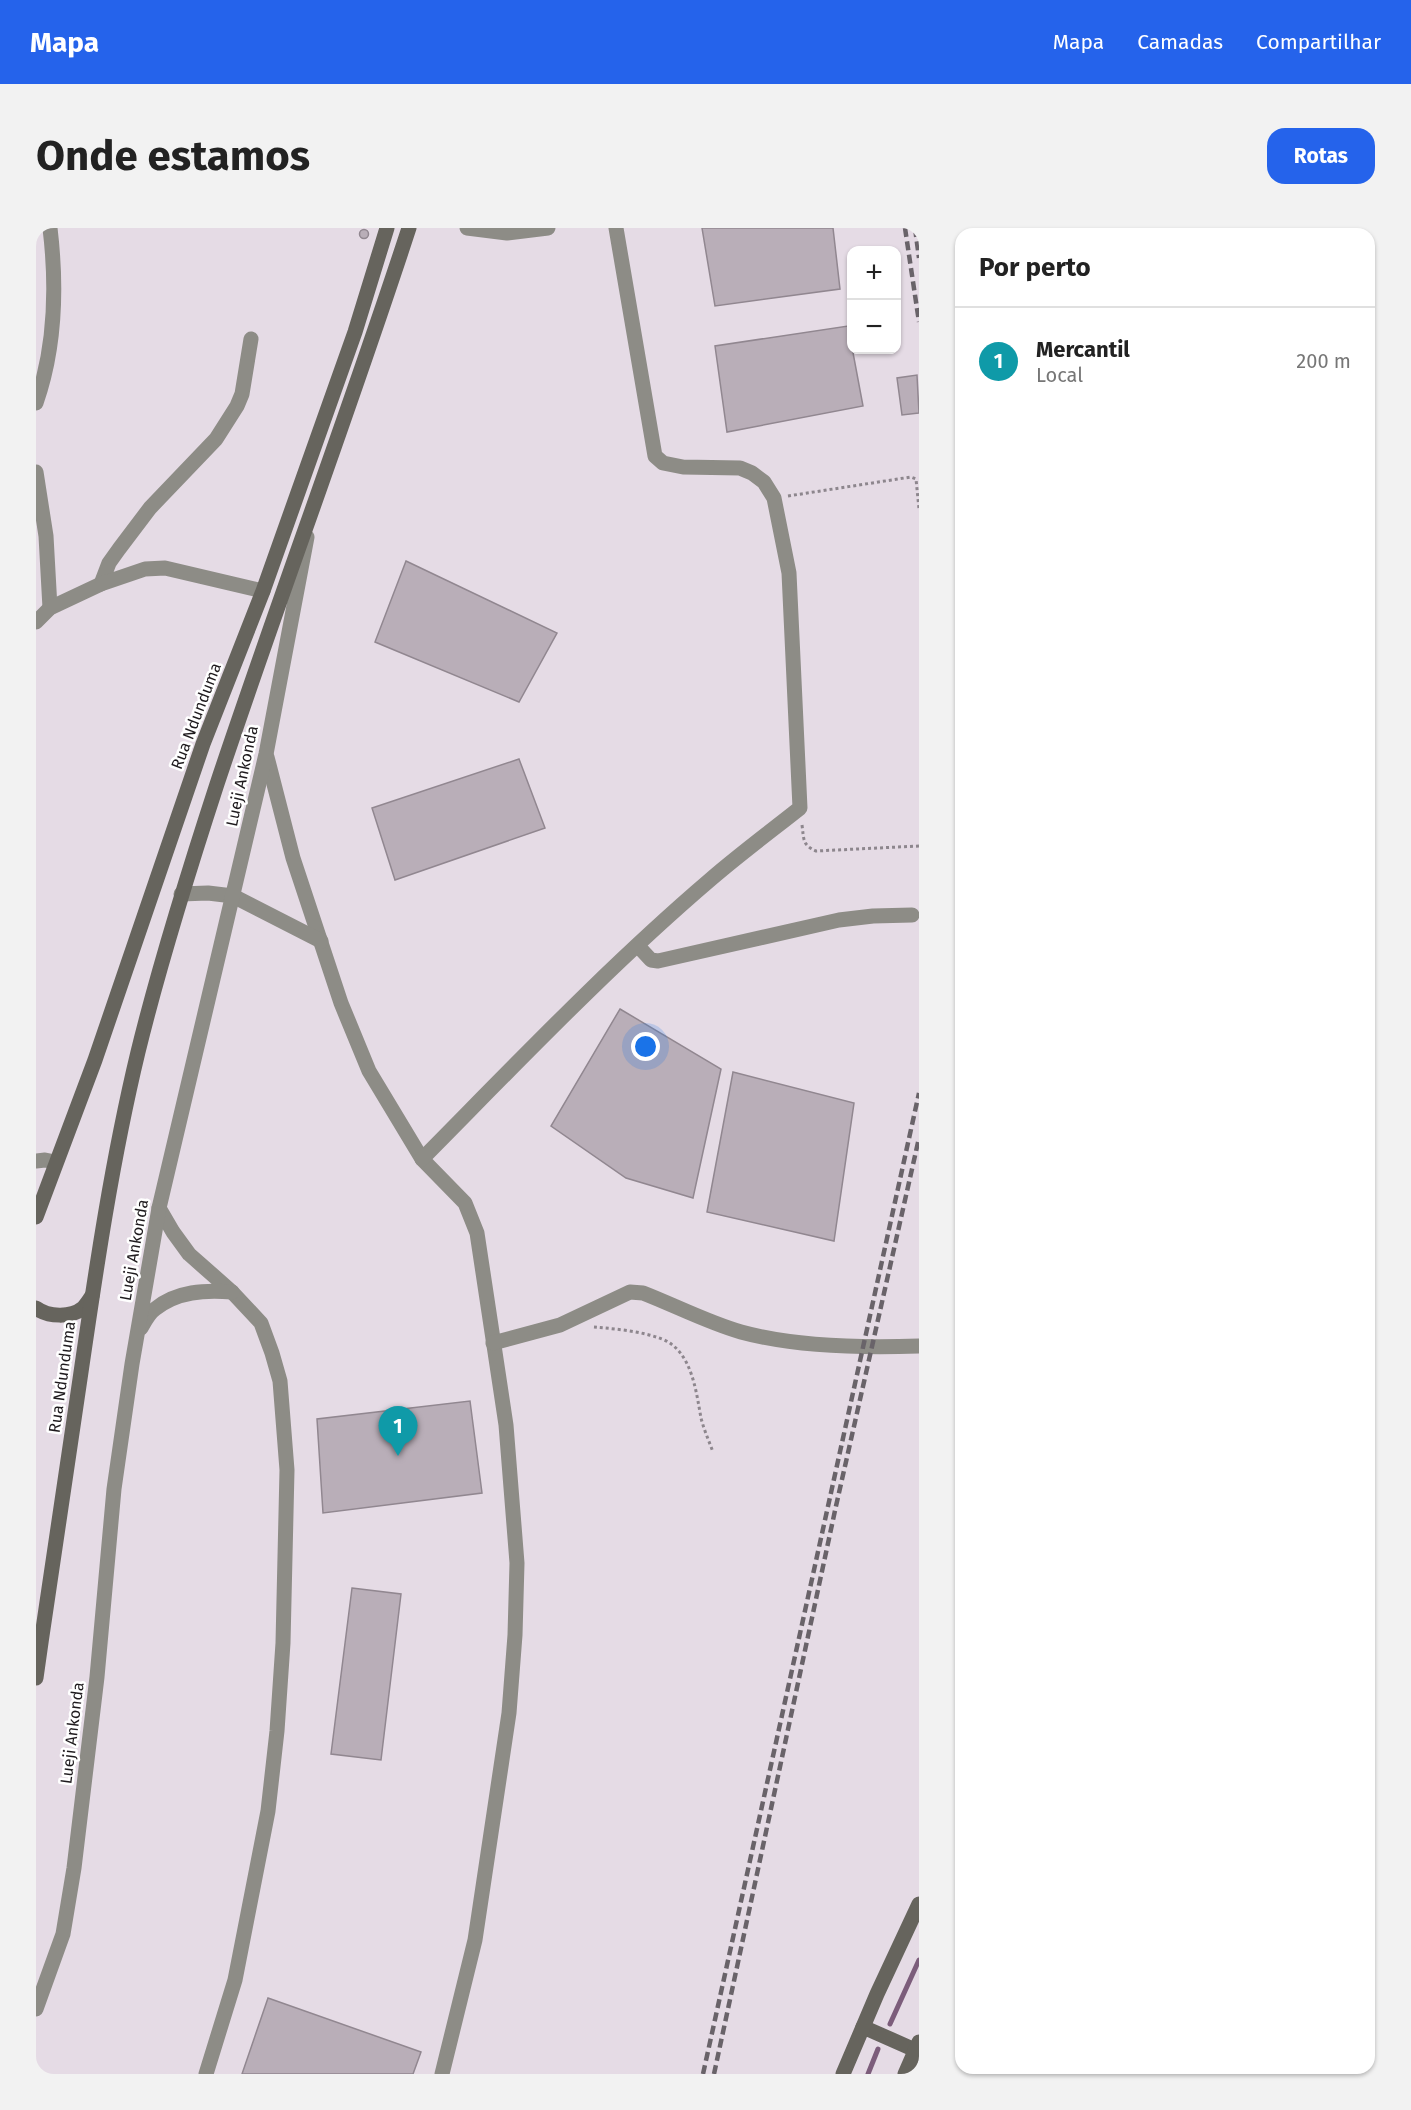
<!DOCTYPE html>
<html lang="pt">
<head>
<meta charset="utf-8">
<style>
  :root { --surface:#fff; --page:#f2f2f2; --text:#222; --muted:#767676; --line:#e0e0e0; --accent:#2563eb }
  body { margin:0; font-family:"Fira Sans",sans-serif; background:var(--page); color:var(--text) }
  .controls { position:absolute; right:18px; top:18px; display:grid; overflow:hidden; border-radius:12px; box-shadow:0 2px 4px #0004 }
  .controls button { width:54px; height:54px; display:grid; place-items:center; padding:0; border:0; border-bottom:2px solid var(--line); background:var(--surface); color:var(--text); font:30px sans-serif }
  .you { position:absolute; left:610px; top:819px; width:21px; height:21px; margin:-15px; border:4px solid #fff; border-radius:50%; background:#1a73e8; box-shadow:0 0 0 9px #1a73e833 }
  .badge { display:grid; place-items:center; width:39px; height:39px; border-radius:50%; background:var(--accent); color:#fff; font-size:20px; font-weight:700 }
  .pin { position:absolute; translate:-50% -50px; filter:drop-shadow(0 2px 3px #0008) }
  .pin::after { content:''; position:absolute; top:32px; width:21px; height:18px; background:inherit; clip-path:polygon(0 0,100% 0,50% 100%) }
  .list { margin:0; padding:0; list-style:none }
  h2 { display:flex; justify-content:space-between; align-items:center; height:78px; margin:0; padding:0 24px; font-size:26px }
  h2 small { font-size:20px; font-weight:400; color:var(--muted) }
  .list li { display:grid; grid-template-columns:39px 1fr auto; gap:18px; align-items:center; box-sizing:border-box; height:108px; padding:0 24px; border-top:2px solid var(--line) }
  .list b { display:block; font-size:22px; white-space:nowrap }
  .list p { margin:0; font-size:20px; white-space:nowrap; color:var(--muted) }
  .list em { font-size:20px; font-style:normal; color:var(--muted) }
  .map { position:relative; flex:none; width:883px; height:1846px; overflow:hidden; border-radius:18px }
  header { display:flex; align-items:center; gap:36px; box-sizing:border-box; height:84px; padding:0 30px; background:var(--accent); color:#fff }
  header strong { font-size:28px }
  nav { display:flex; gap:33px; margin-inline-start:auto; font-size:21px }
  .intro { display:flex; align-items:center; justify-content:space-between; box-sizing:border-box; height:144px; padding:0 36px }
  h1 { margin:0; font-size:42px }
  .button { padding:15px 27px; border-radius:18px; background:var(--accent); color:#fff; font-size:21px; font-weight:700 }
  main { display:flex; gap:36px; padding:0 36px }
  aside { flex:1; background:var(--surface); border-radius:18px; box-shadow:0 2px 4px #0004 }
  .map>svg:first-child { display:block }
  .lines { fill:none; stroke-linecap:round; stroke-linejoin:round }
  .stream { stroke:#7c5d7b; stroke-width:5 }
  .building { fill:#b9aeb8; stroke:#918790; stroke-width:1.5 }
  .path { stroke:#8d868d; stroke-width:3; stroke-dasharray:3 3; stroke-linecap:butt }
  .street { stroke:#8d8c86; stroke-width:15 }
  .secondary { stroke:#66645d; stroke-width:15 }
  .rail { stroke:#696369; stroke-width:4.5; stroke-dasharray:9 4.5; stroke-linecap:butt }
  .labels { text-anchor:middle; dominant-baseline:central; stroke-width:5; stroke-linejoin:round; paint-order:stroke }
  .street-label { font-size:16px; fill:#1e1a1d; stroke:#fff }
</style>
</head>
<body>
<header>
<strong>Mapa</strong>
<nav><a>Mapa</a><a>Camadas</a><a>Compartilhar</a></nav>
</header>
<div class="intro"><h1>Onde estamos</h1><a class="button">Rotas</a></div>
<main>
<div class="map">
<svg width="883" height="1846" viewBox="0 0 883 1846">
  <rect width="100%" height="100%" fill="#e5dbe5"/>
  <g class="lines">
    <!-- stream -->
    <g class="stream">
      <polyline points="854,1796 883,1732"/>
      <polyline points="832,1846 842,1821"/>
    </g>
  </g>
  <!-- building -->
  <g class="building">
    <polygon points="666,0 797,0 804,61 679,78"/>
    <circle cx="328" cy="6" r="4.5"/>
    <polygon points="812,98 827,178 691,204 679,118"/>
    <polygon points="881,147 883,185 866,187 861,150"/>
    <polygon points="370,333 521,405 483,474 339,414"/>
    <polygon points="483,531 509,600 359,652 336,580"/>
    <polygon points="584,781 685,841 657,970 590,950 515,898"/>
    <polygon points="697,844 818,875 798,1013 671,984"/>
    <polygon points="434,1173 446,1265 287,1285 281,1191"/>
    <polygon points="316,1360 365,1366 345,1532 295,1526"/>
    <polygon points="232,1770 385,1824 377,1846 206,1846"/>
  </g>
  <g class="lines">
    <!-- path -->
    <g class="path">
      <polyline points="752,268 875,249 880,251 883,281"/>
      <path d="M766 597C768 611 766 617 780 623L883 618"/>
      <path d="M558 1099C580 1101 605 1103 626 1111 656 1123 660 1163 665 1190 668 1202 673 1213 677 1224"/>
    </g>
    <!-- street -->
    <g class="street">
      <polyline points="431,0 471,5 512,0"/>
      <path d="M0 175C20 118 21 59 14 0"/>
      <polyline points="0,244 10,308 14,380"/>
      <polyline points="65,356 73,335 83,321 114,280 180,211 201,178 206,166 215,111"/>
      <polyline points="0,394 14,380 65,356 109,341 129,340 227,363"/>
      <polyline points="231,529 257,630 305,775 333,843 386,931 429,975 441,1005 470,1197 481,1335 479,1407 473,1485 439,1712 406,1846"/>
      <polyline points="145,666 172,665 197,668 285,713"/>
      <polyline points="602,718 615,732 622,733 803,692 837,688 876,687"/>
      <path d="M386 931C480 836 573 738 675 651 704 626 735 603 764 580L753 345 738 270 728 254 716 245 704 240 647 239 627 235 619 228 580 0"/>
      <polyline points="0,933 9,932 19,934"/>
      <polyline points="123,980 137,1004 153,1026 196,1064 225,1095 236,1125 244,1153 251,1242 247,1415 241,1503 232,1583 199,1752 170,1846"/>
      <path d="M105 1100C109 1093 113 1085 119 1081 141 1063 169 1062 196 1064"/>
      <path d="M457 1115 524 1097 594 1064 607 1065C638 1077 673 1095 705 1104 760 1119 827 1120 883 1118"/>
      <polyline points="0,1781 27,1706 38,1640 61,1449 78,1261 96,1136 123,980 230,526 271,309"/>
    </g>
    <!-- secondary -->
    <g class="secondary">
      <polyline points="0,989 59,832 167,516 227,363 319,104 351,0"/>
      <path d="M0 1080C12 1089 35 1090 47 1080 50 1077 53 1072 56 1068"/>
      <path d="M0 1450C14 1350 29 1250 44 1151 60 1041 76 932 102 824 124 734 152 645 181 556 243 370 312 187 373 0"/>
      <polyline points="827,1799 879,1822"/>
      <polyline points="807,1846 841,1766 883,1676"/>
      <polyline points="869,1846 883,1814"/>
    </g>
    <!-- rail -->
    <g class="rail">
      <polyline points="869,0 883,94"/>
      <polyline points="879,0 883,30"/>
      <polyline points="667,1846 883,865"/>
      <polyline points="678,1846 800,1278 883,910"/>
    </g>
  </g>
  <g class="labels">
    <!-- street labels -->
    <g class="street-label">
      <text transform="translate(160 488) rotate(-69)">Rua Ndunduma</text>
      <text transform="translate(206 548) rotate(-78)">Lueji Ankonda</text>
      <text transform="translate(98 1022) rotate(-80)">Lueji Ankonda</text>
      <text transform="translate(26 1149) rotate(-82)">Rua Ndunduma</text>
      <text transform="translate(36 1505) rotate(-83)">Lueji Ankonda</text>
    </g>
  </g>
</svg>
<div class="controls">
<button>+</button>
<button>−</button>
</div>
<div class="you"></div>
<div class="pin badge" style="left:362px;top:1228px;background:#0f9aa8">1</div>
</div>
<aside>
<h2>Por perto<small></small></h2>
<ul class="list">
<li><span class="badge" style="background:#0f9aa8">1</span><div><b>Mercantil</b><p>Local</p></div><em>200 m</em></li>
</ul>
</aside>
</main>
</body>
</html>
